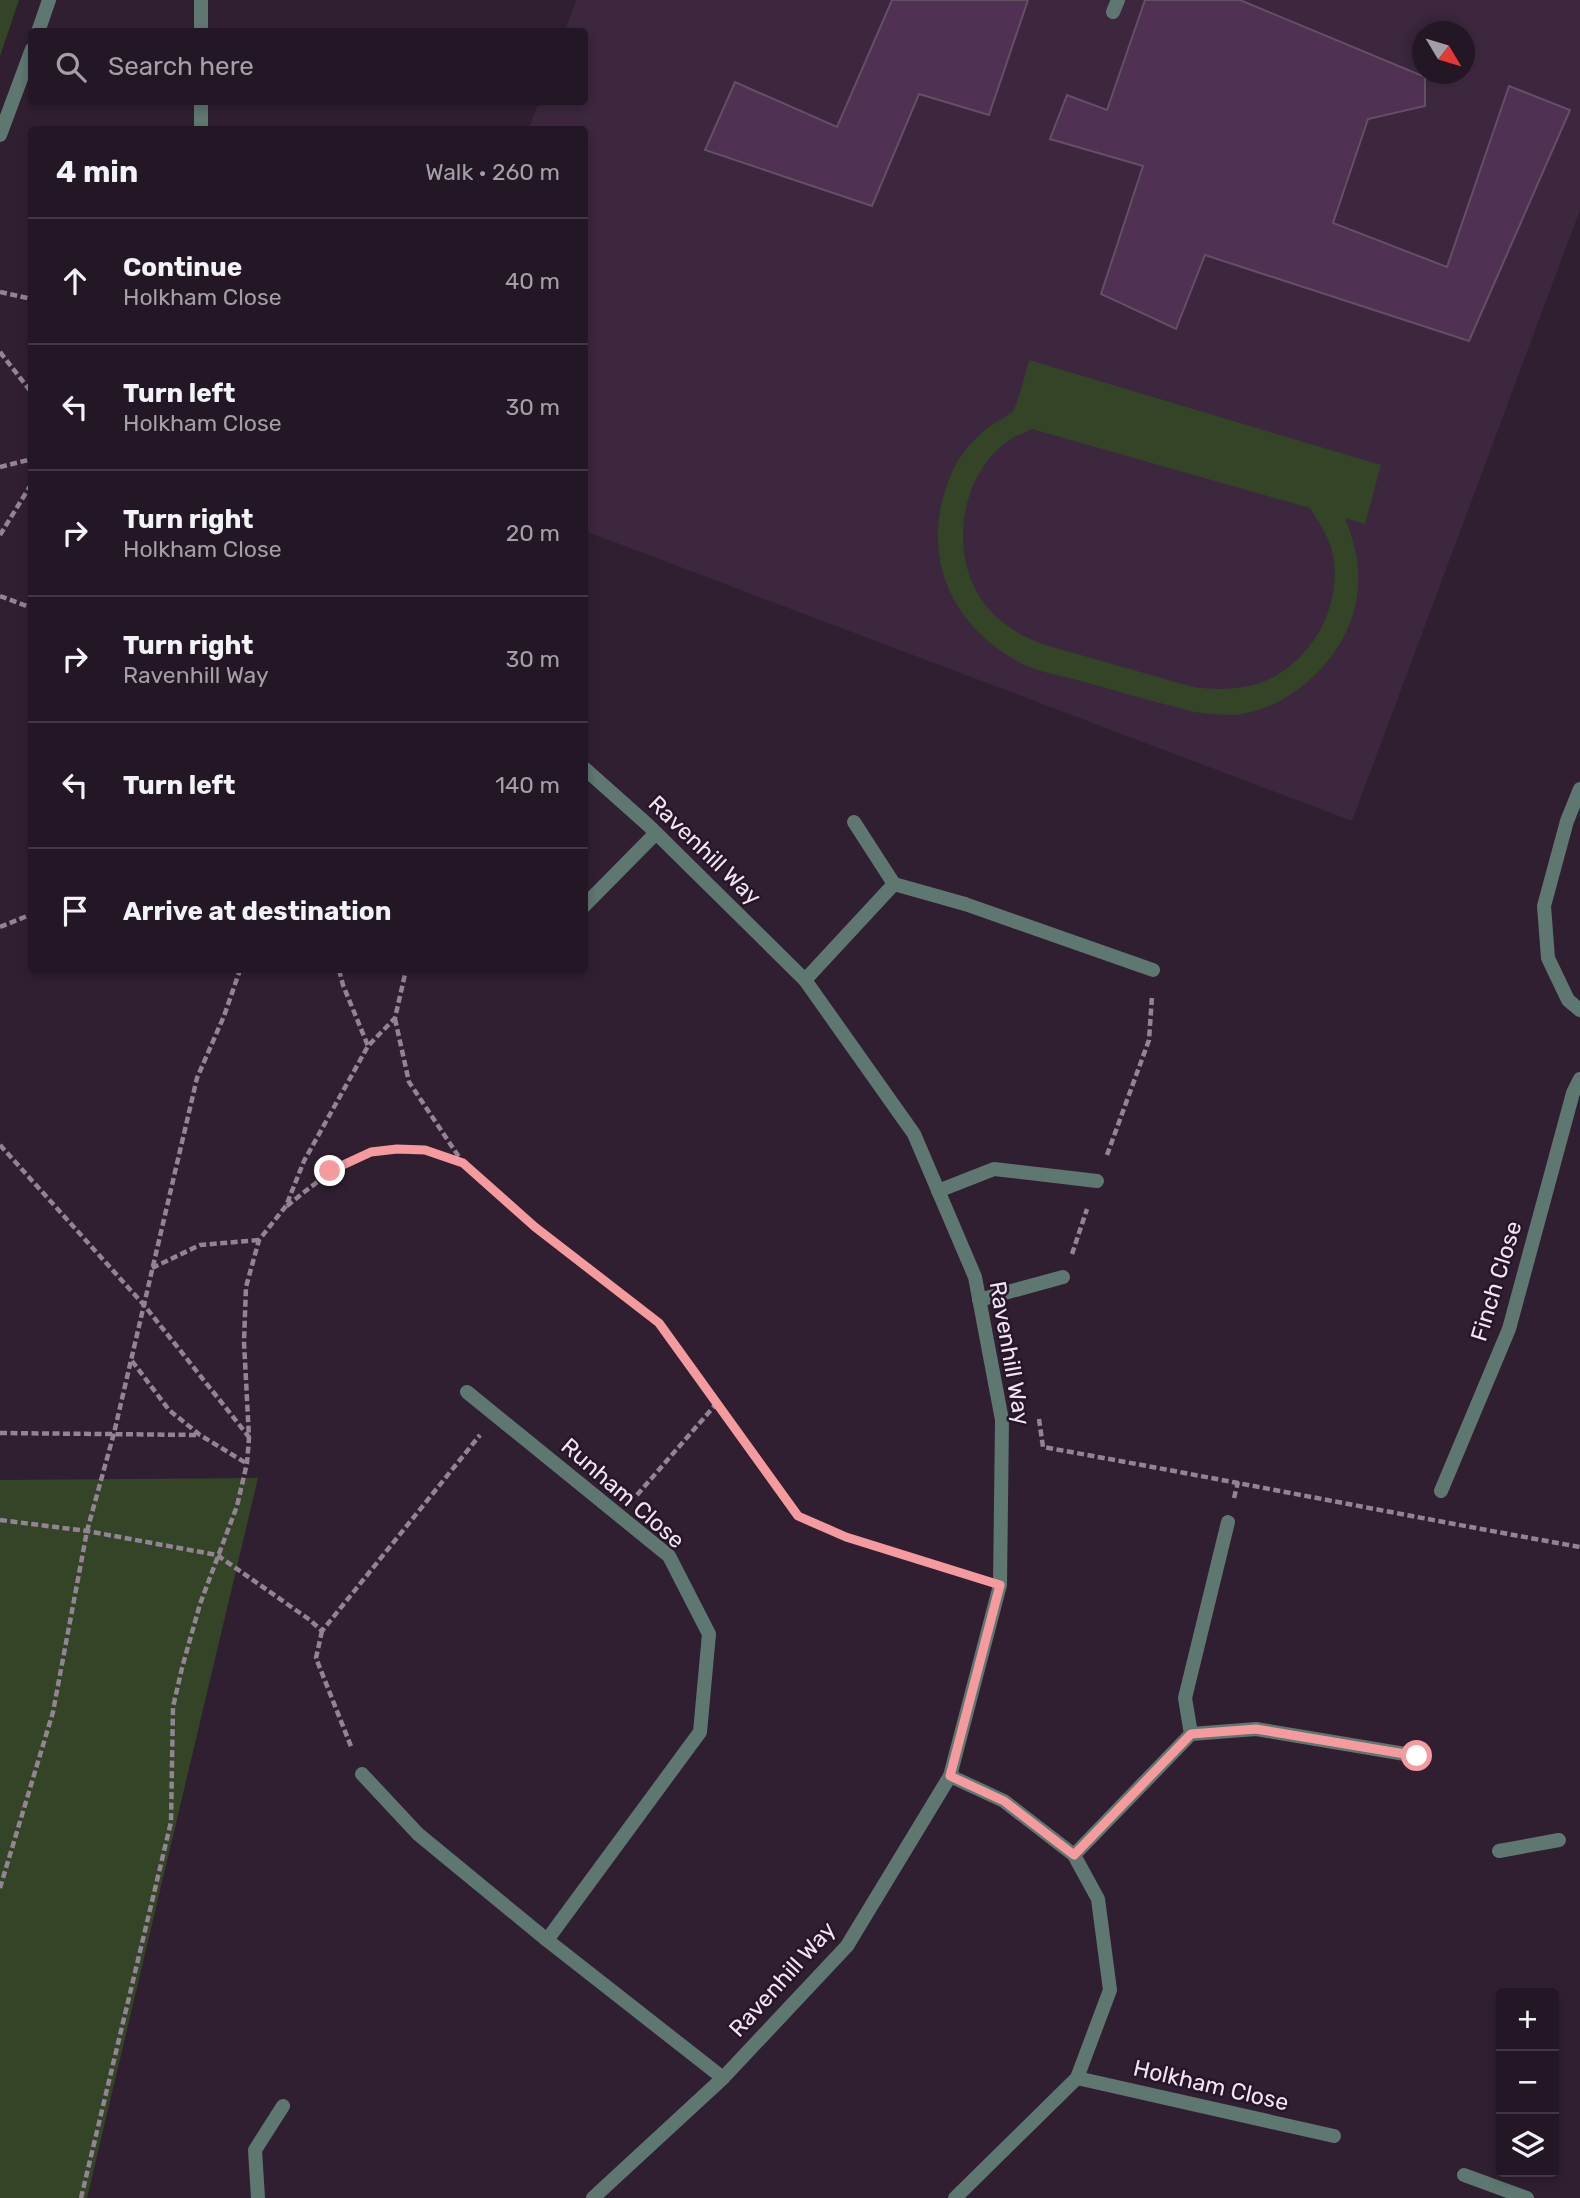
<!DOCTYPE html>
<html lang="en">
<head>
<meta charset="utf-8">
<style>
  :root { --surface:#241725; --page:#302432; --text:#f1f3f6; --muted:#a39fa7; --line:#413642 }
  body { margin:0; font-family:Rubik,sans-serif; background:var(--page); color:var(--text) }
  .controls { position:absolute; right:21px; bottom:21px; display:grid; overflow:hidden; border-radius:7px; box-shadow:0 4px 10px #0003 }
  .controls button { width:63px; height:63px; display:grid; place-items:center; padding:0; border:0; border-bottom:2px solid var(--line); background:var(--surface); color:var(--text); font:35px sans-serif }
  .compass { position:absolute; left:1412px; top:21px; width:63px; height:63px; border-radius:50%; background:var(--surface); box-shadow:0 4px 10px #0003; rotate:128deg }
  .stop { position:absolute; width:21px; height:21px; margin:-16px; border:5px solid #f59b9e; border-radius:50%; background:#fff }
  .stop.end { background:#f59b9e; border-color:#fff; box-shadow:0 2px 7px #0008 }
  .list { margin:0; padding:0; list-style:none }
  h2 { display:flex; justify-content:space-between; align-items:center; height:91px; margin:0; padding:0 28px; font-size:30px }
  h2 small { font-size:23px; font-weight:400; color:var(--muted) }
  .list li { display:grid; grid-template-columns:46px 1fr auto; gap:21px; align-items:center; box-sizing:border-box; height:126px; padding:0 28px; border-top:2px solid var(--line) }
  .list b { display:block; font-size:26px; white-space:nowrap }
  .list p { margin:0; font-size:23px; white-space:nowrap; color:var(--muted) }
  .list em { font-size:23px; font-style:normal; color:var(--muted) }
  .icon { flex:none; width:38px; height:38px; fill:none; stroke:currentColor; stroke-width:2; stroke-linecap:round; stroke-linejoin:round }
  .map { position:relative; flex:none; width:1580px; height:2198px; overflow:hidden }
  .search { position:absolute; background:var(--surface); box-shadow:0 4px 10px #0003; left:28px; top:28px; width:560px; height:77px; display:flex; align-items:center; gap:18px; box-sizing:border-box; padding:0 24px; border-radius:7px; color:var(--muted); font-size:26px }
  .panel { position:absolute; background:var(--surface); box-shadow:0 4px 10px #0003; left:28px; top:126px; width:560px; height:847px; border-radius:7px }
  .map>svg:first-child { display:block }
  .built { fill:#3c273e; fill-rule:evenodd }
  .green { fill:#344427; fill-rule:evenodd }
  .building { fill:#513153; stroke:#635064; stroke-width:2 }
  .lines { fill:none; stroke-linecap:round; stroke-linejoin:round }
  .path { stroke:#928493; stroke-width:4.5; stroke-dasharray:7 3.5; stroke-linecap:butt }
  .service { stroke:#5e7770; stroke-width:14 }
  .minor { stroke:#5e7770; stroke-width:14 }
  .route { stroke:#f59b9e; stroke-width:9 }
  .labels { text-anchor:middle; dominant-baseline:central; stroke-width:5; stroke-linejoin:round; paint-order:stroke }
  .street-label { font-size:23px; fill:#f0e5f1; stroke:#261627 }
</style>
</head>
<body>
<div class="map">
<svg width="1580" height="2198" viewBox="0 0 1580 2198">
  <rect width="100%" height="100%" fill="#301f31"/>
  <!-- built -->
  <path class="built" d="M576 0H1580V210L1352 821 585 531 584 130H528L539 102H584V32L565 31ZM1422 32H1464V74H1422Z"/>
  <!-- green -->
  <g class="green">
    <polygon points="0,0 19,0 0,56"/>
    <path d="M1029 360 1381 465 1365 524 1345 518C1354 541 1360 562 1358 587 1355 646 1301 704 1242 714 1226 716 1210 714 1194 712 1156 702 1119 692 1081 681 1063 676 1042 673 1025 665 947 627 917 549 953 470 960 454 977 436 990 426 997 421 1007 417 1013 411 1018 404 1026 371 1029 360ZM1032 429 1310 508C1318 521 1328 535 1332 551 1345 605 1310 667 1257 684 1235 690 1215 690 1193 687L1042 644C1027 638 1013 631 1000 620 947 576 952 482 1008 441 1015 436 1024 433 1032 429Z"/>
    <polygon points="258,1478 87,2198 0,2198 0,1480"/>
  </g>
  <!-- building -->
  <g class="building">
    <polygon points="892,0 1028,0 989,115 919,94 872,206 705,150 735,82 837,127"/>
    <polygon points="1145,0 1240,0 1425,77 1425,106 1368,119 1333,223 1447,267 1509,86 1570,110 1469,341 1205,255 1176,329 1101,294 1143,166 1050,139 1067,95 1107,110"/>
  </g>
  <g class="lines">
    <!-- path -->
    <g class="path">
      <polyline points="0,292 32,299"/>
      <polyline points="0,352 32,393"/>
      <polyline points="0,467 32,459"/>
      <polyline points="0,535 32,483"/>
      <polyline points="0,596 32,608"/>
      <polyline points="0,927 32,914"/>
      <polyline points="339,970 343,985 368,1046"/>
      <polyline points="395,1019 409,1082 463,1163 535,1227 659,1323 798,1516 846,1537 973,1577"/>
      <polyline points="0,1145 144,1305 249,1437"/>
      <polyline points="1107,1155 1149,1040 1152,996"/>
      <path d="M287 1206C327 1173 371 1138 427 1151 439 1154 451 1159 463 1162"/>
      <polyline points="1072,1254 1087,1209"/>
      <polyline points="152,1268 200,1245 259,1240"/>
      <polyline points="132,1361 169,1410 200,1435 246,1463"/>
      <path d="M1039 1419 1043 1447C1222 1479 1401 1515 1580 1547"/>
      <polyline points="0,1433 200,1435"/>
      <polyline points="637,1495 717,1403"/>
      <polyline points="1234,1498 1238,1482"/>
      <polyline points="0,1520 87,1531 217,1555 310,1620 322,1631 480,1435"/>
      <polyline points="322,1631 316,1658 352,1749"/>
      <polyline points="0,1888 53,1712 87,1531 114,1433 197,1078 224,1016 240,970"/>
      <polyline points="81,2198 171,1822 173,1707 182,1668 200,1604 237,1506 247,1463 249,1438 244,1342 246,1287 259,1240 286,1206 304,1161 368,1046 395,1018 406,970"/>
    </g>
    <!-- service -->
    <g class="service">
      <polyline points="1113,12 1118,0"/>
      <polyline points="38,32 49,0"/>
      <polyline points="0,135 32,49"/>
      <polyline points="965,904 1153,970"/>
      <polyline points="584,906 656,833"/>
      <polyline points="938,1191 994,1169 1097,1181"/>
      <polyline points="979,1300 1063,1277"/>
      <polyline points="1499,1851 1559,1840"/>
      <polyline points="1464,2175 1527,2198"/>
    </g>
    <!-- minor -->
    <g class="minor">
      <polyline points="201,32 201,0"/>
      <polyline points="201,130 201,102"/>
      <polyline points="584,768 648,825 805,980 914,1134 975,1277 1002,1420 1000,1585 950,1776 847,1946 723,2078 593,2198"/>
      <polyline points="1580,789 1567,821 1544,906 1548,958 1568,1000 1580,1010"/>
      <polyline points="854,822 894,884"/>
      <polyline points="805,980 894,884 965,904"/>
      <polyline points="467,1392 669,1556 709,1634 700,1732 547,1940 723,2078"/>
      <polyline points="1441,1491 1509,1329 1573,1093 1580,1079"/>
      <polyline points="1191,1734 1185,1698 1228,1522"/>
      <polyline points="362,1774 418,1834 547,1940"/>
      <polyline points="950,1776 1004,1801 1074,1855 1098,1899 1110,1990 1077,2078 955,2198"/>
      <polyline points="1074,1855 1191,1734 1256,1729 1417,1756"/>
      <polyline points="1077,2078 1334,2136"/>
      <polyline points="258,2198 255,2150 283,2106"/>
    </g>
  </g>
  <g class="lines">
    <!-- route -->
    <polyline class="route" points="330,1171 371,1152 397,1149 425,1150 463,1163 535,1227 659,1323 798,1516 846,1537 1000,1585 950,1776 1004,1801 1074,1855 1191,1734 1256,1729 1417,1756"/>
  </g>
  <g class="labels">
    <!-- street labels -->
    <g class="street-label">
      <text transform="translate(705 850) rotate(44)">Ravenhill Way</text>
      <text transform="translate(1496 1281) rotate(-73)">Finch Close</text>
      <text transform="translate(1010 1353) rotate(80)">Ravenhill Way</text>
      <text transform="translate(623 1493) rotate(41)">Runham Close</text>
      <text transform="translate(782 1979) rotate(-48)">Ravenhill Way</text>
      <text transform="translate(1211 2085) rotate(13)">Holkham Close</text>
    </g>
  </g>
</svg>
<div class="controls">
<button>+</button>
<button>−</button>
<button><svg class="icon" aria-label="layers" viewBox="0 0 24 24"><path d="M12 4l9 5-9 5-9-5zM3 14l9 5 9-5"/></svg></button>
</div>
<svg class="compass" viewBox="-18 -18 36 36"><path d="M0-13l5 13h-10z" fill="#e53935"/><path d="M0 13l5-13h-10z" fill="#a39fa7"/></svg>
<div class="stop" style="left:1417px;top:1756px"></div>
<div class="stop end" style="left:330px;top:1171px"></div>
<div class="search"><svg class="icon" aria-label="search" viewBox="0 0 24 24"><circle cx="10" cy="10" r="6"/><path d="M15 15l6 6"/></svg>Search here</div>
<section class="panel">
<h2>4 min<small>Walk · 260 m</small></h2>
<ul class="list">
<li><svg class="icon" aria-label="ahead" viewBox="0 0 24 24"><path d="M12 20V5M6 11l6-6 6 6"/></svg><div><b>Continue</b><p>Holkham Close</p></div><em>40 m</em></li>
<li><svg class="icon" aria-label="left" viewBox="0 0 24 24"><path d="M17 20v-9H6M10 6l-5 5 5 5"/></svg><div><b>Turn left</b><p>Holkham Close</p></div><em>30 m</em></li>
<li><svg class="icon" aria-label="right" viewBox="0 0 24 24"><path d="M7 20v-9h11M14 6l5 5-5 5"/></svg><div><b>Turn right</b><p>Holkham Close</p></div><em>20 m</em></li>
<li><svg class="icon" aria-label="right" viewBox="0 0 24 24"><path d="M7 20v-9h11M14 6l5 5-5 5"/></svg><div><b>Turn right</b><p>Ravenhill Way</p></div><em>30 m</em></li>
<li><svg class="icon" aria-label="left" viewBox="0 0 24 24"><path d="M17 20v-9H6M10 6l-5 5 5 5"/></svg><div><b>Turn left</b></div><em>140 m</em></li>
<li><svg class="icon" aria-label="arrive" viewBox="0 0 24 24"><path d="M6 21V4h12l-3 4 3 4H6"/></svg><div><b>Arrive at destination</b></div></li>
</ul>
</section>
</div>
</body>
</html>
